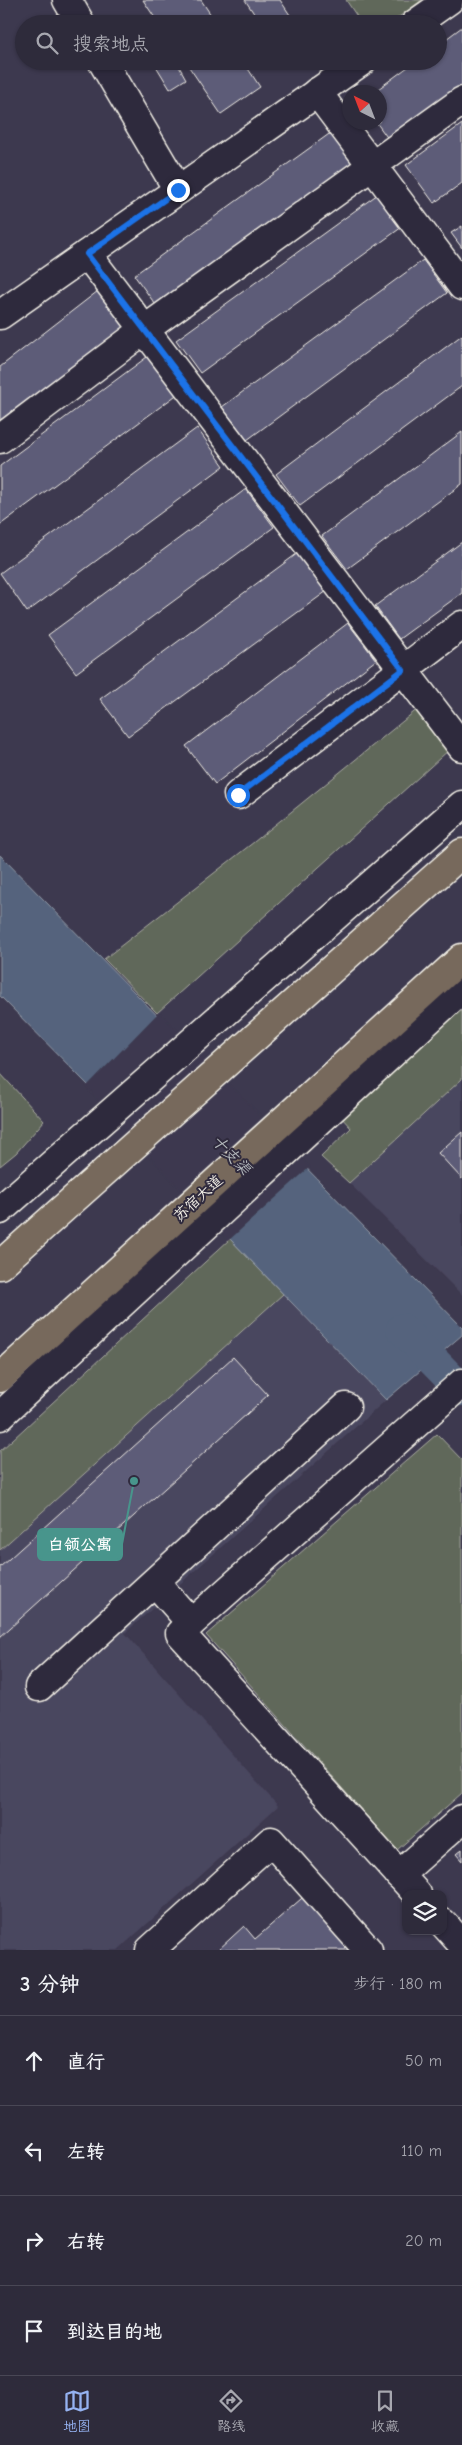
<!DOCTYPE html>
<html lang="zh">
<head>
<meta charset="utf-8">
<style>
  :root { --surface:#2e2b3b; --page:#363342; --text:#f1f3f6; --muted:#a7a7af; --line:#494755; --accent:#95b2f1 }
  body { margin:0; font-family:"Comic Neue","LXGW WenKai TC",sans-serif; background:var(--page); color:var(--text) }
  .controls { position:absolute; right:15px; bottom:15px; display:grid; overflow:hidden; border-radius:10px; box-shadow:0 1px 4px #0004 }
  .controls button { width:45px; height:45px; display:grid; place-items:center; padding:0; border:0; border-bottom:1px solid var(--line); background:var(--surface); color:var(--text); font:25px sans-serif }
  .compass { position:absolute; left:342px; top:85px; width:45px; height:45px; border-radius:50%; background:var(--surface); box-shadow:0 1px 4px #0004; rotate:318deg }
  .stop { position:absolute; width:15px; height:15px; margin:-11px; border:4px solid #1a73e8; border-radius:50%; background:#fff }
  .stop.end { background:#1a73e8; border-color:#fff; box-shadow:0 1px 5px #0008 }
  .list { margin:0; padding:0; list-style:none }
  h2 { display:flex; justify-content:space-between; align-items:center; height:65px; margin:0; padding:0 20px; font-size:21px }
  h2 small { font-size:16px; font-weight:400; color:var(--muted) }
  .list li { display:grid; grid-template-columns:32px 1fr auto; gap:15px; align-items:center; box-sizing:border-box; height:90px; padding:0 20px; border-top:1px solid var(--line) }
  .list b { display:block; font-size:19px; white-space:nowrap }
  .list em { font-size:16px; font-style:normal; color:var(--muted) }
  .icon { flex:none; width:28px; height:28px; fill:none; stroke:currentColor; stroke-width:2; stroke-linecap:round; stroke-linejoin:round }
  .map { position:relative; flex:none; width:462px; height:1950px; overflow:hidden }
  .search { position:absolute; background:var(--surface); box-shadow:0 1px 4px #0004; left:15px; right:15px; top:15px; height:55px; display:flex; align-items:center; gap:12px; box-sizing:border-box; padding:0 18px; border-radius:28px; color:var(--muted); font-size:19px }
  .sheet { height:425px; background:var(--surface) }
  nav { display:flex; justify-content:space-around; align-items:center; box-sizing:border-box; height:70px; border-top:1px solid var(--line); background:var(--surface); font-size:14px; color:var(--muted) }
  nav a { display:grid; justify-items:center; gap:2px }
  nav .on { color:var(--accent) }
  .map>svg:first-child { display:block }
  .built { fill:#4a465e }
  .green { fill:#61685a; stroke:#aaaca1 }
  .water { fill:#54647d; stroke:#949ca8 }
  .pier { fill:#3d394f }
  .lines { fill:none; stroke-linecap:round; stroke-linejoin:round }
  .canal { stroke:#54647d; stroke-width:32 }
  .building { fill:#5d5b78; stroke:#f4f1e8 }
  .minor-casing { stroke:#f4f1e8; stroke-width:31 }
  .major-casing { stroke:#f4f1e8; stroke-width:31 }
  .minor { stroke:#2f2a3d; stroke-width:28 }
  .major { stroke:#77695c; stroke-width:28 }
  .route { stroke:#1a73e8; stroke-width:6 }
  .labels { text-anchor:middle; dominant-baseline:central; stroke-width:4; stroke-linejoin:round; paint-order:stroke }
  .street-label { font-size:15px; fill:#f4f1e8; stroke:#2f2a3d }
  .water-label { font-size:16px; font-style:italic; fill:#b4b9bd; stroke:#2f2a3d }
  .leader { fill:none; stroke:#48958c; stroke-width:2 }
  .callout-dot { fill:#48958c; stroke:#2f2a3d; stroke-width:2 }
  .callout { fill:#48958c; stroke:#48958c; stroke-width:2 }
  .callout-label { font-size:16px; text-anchor:middle; font-weight:bold; fill:#fff }
</style>
</head>
<body>
<div class="map">
<svg width="462" height="1950" viewBox="0 0 462 1950">
  <rect width="100%" height="100%" fill="#3d394f"/>
  <filter id="ink" filterUnits="userSpaceOnUse"><feTurbulence type="fractalNoise" baseFrequency=".02" numOctaves="2"/><feDisplacementMap in="SourceGraphic" scale="10" xChannelSelector="R" yChannelSelector="G"/><feConvolveMatrix kernelMatrix="1 2 1 2 8 2 1 2 1" color-interpolation-filters="sRGB"/></filter>
  <g filter="url(#ink)">
    <!-- built -->
    <g class="built">
      <polygon points="462,1079 462,1295 349,1183"/>
      <polygon points="283,1294 386,1400 125,1633 278,1806 118,1950 0,1950 0,1550"/>
    </g>
    <!-- green -->
    <g class="green">
      <polygon points="346,0 422,0 389,24 362,24"/>
      <polygon points="419,708 450,749 157,1013 104,959 254,842"/>
      <polygon points="462,1006 462,1079 349,1183 321,1157 351,1128 340,1116"/>
      <polygon points="0,1073 44,1121 16,1153 0,1166"/>
      <polygon points="230,1239 283,1294 0,1550 0,1451"/>
      <polygon points="437,1434 462,1460 462,1793 397,1850 206,1635"/>
    </g>
    <!-- water -->
    <polygon class="water" points="0,855 462,1327 462,1335 386,1400 230,1239 88,1085 0,996"/>
    <!-- pier -->
    <polygon class="pier" points="159,1012 310,1167 228,1241 86,1087"/>
    <g class="lines">
      <!-- canal -->
      <polyline class="canal" points="402,1329 462,1390"/>
    </g>
    <!-- building -->
    <g class="building">
      <polygon points="143,0 201,0 217,24 159,24"/>
      <polygon points="245,0 280,0 296,24 261,24"/>
      <polygon points="150,18 153,24 141,24"/>
      <polygon points="462,27 462,87 389,140 376,122 380,122 380,92 374,92 416,61 438,61 438,45"/>
      <polygon points="153,61 176,61 186,79 170,89"/>
      <polygon points="185,61 243,61 260,87 221,114"/>
      <polygon points="462,124 462,183 434,203 406,165"/>
      <polygon points="336,129 360,163 158,308 134,275"/>
      <polygon points="378,194 402,227 200,373 176,340"/>
      <polygon points="462,226 462,248 451,233"/>
      <polygon points="423,260 447,293 247,440 222,407"/>
      <polygon points="98,291 128,327 0,427 0,367"/>
      <polygon points="462,335 462,386 300,506 276,474"/>
      <polygon points="151,354 179,393 0,525 0,466"/>
      <polygon points="197,428 224,466 27,612 0,573"/>
      <polygon points="462,432 462,484 347,569 322,536"/>
      <polygon points="246,489 274,527 76,673 48,635"/>
      <polygon points="462,542 462,593 399,639 375,606"/>
      <polygon points="298,553 327,591 128,736 100,699"/>
      <polygon points="348,623 376,660 215,784 186,746"/>
      <polygon points="462,1132 462,1179 438,1153"/>
      <polygon points="233,1357 268,1395 0,1637 0,1567"/>
      <polygon points="462,1849 462,1861 456,1854"/>
      <polygon points="309,1892 361,1950 218,1950 244,1926 255,1939"/>
    </g>
    <g class="lines">
      <!-- minor casing -->
      <g class="minor-casing">
        <g id="minor">
          <polyline points="67,0 81,24"/>
          <polyline points="415,24 449,0"/>
          <polyline points="102,61 178,190"/>
          <polyline points="317,92 462,286"/>
          <polyline points="87,254 462,747"/>
          <polyline points="0,315 362,61"/>
          <polyline points="0,439 144,330 462,101"/>
          <polyline points="238,795 462,625"/>
          <polyline points="0,1210 462,805"/>
          <polyline points="0,1416 462,989"/>
          <polyline points="155,1582 191,1623"/>
          <polyline points="39,1687 346,1407"/>
          <polyline points="399,1875 462,1819"/>
          <polyline points="417,1894 180,1633 462,1383"/>
          <polyline points="443,1923 462,1944"/>
          <polyline points="150,1950 271,1841 368,1950"/>
        </g>
      </g>
      <!-- major casing -->
      <g class="major-casing">
        <g id="major">
          <polyline points="0,1265 462,853"/>
          <polyline points="0,1378 462,958"/>
        </g>
      </g>
      <!-- minor -->
      <use href="#minor" class="minor"/>
      <!-- major -->
      <use href="#major" class="major"/>
    </g>
  </g>
  <g class="lines" filter="url(#ink)">
    <!-- route -->
    <polyline class="route" points="178,190 87,254 403,670 238,795"/>
  </g>
  <g class="labels">
    <!-- street labels -->
    <g class="street-label">
      <text transform="translate(198 1198) rotate(-43)">苏宿大道</text>
    </g>
    <!-- water labels -->
    <g class="water-label">
      <text transform="translate(231 1155) rotate(46)">十支渠</text>
    </g>
  </g>
  <!-- callouts -->
  <path class="leader" d="M134 1481L122 1544"/>
  <circle class="callout-dot" cx="134" cy="1481" r="5"/>
  <rect class="callout" x="38" y="1529" width="84" height="31" rx="5"/>
  <g class="callout-label">
    <text x="80" y="1550">白领公寓</text>
  </g>
</svg>
<div class="controls">
<button><svg class="icon" aria-label="layers" viewBox="0 0 24 24"><path d="M12 4l9 5-9 5-9-5zM3 14l9 5 9-5"/></svg></button>
</div>
<svg class="compass" viewBox="-18 -18 36 36"><path d="M0-13l5 13h-10z" fill="#e53935"/><path d="M0 13l5-13h-10z" fill="#a7a7af"/></svg>
<div class="stop" style="left:238px;top:795px"></div>
<div class="stop end" style="left:178px;top:190px"></div>
<div class="search"><svg class="icon" aria-label="search" viewBox="0 0 24 24"><circle cx="10" cy="10" r="6"/><path d="M15 15l6 6"/></svg>搜索地点</div>
</div>
<section class="sheet">
<h2>3 分钟<small>步行 · 180 m</small></h2>
<ul class="list">
<li><svg class="icon" aria-label="ahead" viewBox="0 0 24 24"><path d="M12 20V5M6 11l6-6 6 6"/></svg><div><b>直行</b></div><em>50 m</em></li>
<li><svg class="icon" aria-label="left" viewBox="0 0 24 24"><path d="M17 20v-9H6M10 6l-5 5 5 5"/></svg><div><b>左转</b></div><em>110 m</em></li>
<li><svg class="icon" aria-label="right" viewBox="0 0 24 24"><path d="M7 20v-9h11M14 6l5 5-5 5"/></svg><div><b>右转</b></div><em>20 m</em></li>
<li><svg class="icon" aria-label="arrive" viewBox="0 0 24 24"><path d="M6 21V4h12l-3 4 3 4H6"/></svg><div><b>到达目的地</b></div></li>
</ul>
</section>
<nav>
<a class="on"><svg class="icon" aria-label="map" viewBox="0 0 24 24"><path d="M3 6l6-2 6 2 6-2v14l-6 2-6-2-6 2zM9 4v14M15 6v14"/></svg>地图</a>
<a><svg class="icon" aria-label="directions" viewBox="0 0 24 24"><path d="M12 3l9 9-9 9-9-9zM9 14v-3h6M13 9l2 2-2 2"/></svg>路线</a>
<a><svg class="icon" aria-label="saved" viewBox="0 0 24 24"><path d="M7 4h10v16l-5-4-5 4z"/></svg>收藏</a>
</nav>
</body>
</html>
